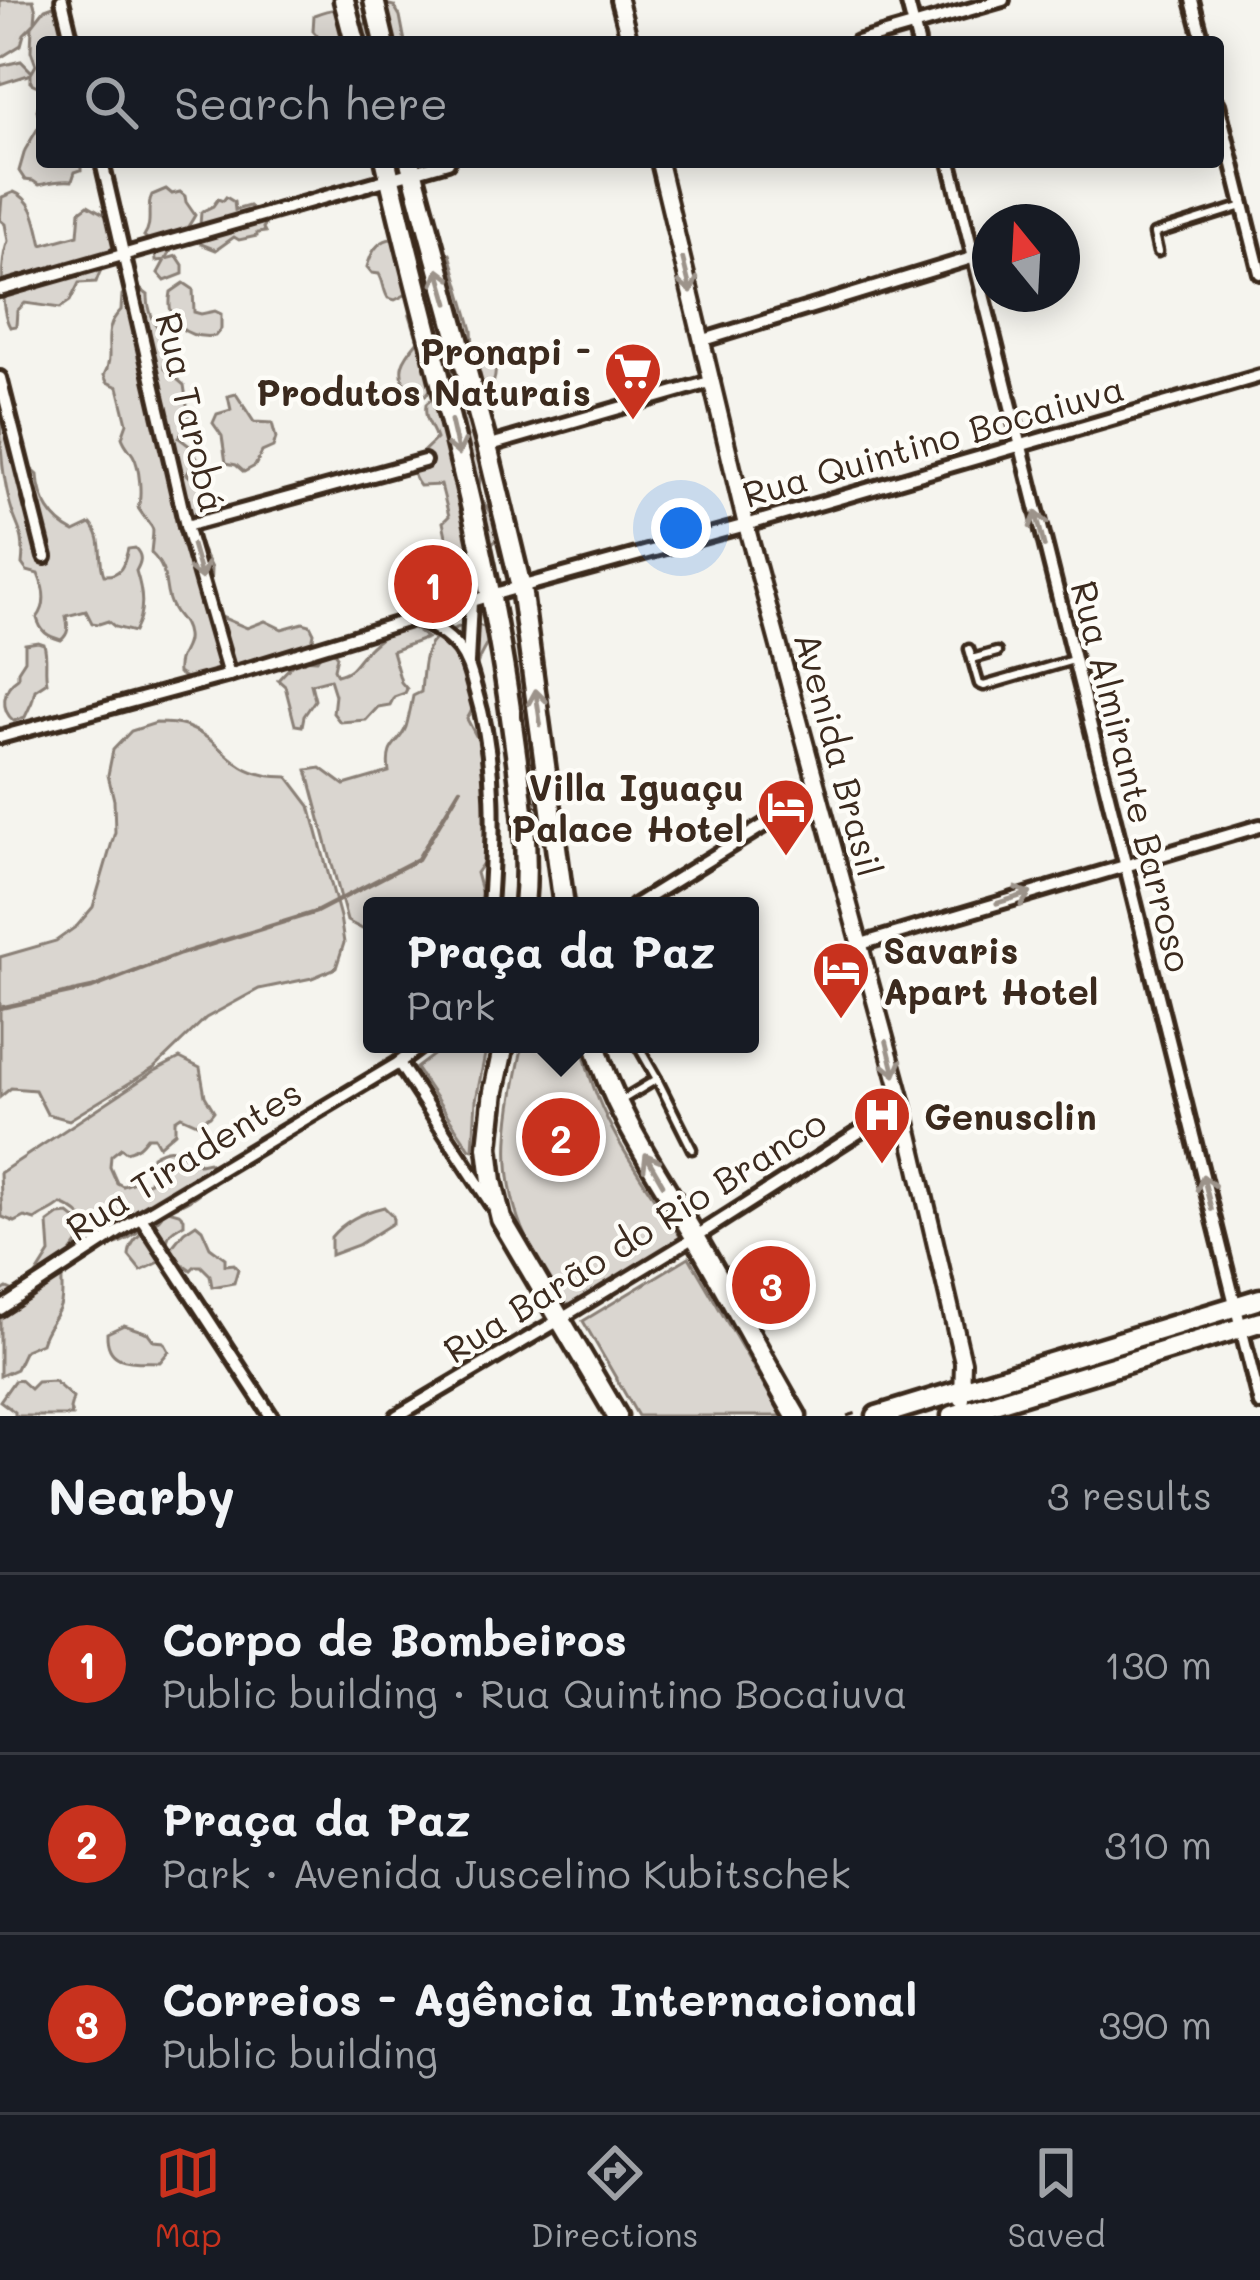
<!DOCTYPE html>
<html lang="en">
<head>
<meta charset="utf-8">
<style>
  :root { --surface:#171b24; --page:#242831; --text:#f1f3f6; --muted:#9ea1a6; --line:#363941; --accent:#c8321e }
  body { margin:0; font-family:Mali,sans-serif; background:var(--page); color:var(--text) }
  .compass { position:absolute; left:972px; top:204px; width:108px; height:108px; border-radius:50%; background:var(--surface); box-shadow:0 6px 30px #0003; rotate:342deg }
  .you { position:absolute; left:681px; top:528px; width:42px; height:42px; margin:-30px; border:9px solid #fff; border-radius:50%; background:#1a73e8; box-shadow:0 0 0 18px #1a73e833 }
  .badge { display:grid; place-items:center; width:78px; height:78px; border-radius:50%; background:var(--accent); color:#fff; font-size:39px; font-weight:700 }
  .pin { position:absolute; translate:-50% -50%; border:6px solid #fff; box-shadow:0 3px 12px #0006 }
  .popup { position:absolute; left:363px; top:897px; width:396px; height:156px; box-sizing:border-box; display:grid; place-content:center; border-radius:12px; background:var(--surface); filter:drop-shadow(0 3px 9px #0005); font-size:39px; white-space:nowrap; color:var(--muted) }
  .popup b { font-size:45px; color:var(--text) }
  .popup::after { content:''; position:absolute; left:50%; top:100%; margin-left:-24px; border:24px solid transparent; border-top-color:var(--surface) }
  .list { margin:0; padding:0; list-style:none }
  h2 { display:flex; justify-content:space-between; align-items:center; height:156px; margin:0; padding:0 48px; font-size:51px }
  h2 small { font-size:39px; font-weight:400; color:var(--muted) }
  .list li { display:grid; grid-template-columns:78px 1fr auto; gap:36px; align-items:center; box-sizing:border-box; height:180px; padding:0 48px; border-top:3px solid var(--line) }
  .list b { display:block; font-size:45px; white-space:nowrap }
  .list p { margin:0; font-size:39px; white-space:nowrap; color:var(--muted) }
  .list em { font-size:39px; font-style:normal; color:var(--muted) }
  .icon { flex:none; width:66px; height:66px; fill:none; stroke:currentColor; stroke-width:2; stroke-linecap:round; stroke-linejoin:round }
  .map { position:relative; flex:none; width:1260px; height:1416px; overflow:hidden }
  .search { position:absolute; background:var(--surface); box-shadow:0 6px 30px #0003; left:36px; right:36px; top:36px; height:132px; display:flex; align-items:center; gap:30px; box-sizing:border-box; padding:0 42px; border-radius:12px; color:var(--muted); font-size:45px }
  .sheet { height:696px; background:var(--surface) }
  nav { display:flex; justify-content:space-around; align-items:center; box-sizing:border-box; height:168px; border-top:3px solid var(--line); background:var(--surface); font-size:33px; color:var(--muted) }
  nav a { display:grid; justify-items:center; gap:6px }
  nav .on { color:var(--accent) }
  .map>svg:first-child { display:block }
  .green { fill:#dad6d0; stroke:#8a8077; stroke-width:3 }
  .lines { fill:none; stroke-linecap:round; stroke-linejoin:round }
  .stream { stroke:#84786e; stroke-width:4.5 }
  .service-casing { stroke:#3b2a1e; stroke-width:15 }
  .pedestrian-casing { stroke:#3b2a1e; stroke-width:18 }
  .minor-casing { stroke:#3b2a1e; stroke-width:20 }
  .tertiary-casing { stroke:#3b2a1e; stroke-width:22 }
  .primary-casing { stroke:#3b2a1e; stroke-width:27 }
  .path { stroke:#3b2a1e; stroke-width:3; stroke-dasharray:9 9; stroke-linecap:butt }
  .service { stroke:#fdfcf7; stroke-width:6 }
  .pedestrian { stroke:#fdfcf7; stroke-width:9 }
  .minor { stroke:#fdfcf7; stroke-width:10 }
  .tertiary { stroke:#fdfcf7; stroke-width:14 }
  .primary { stroke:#fdfcf7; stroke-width:18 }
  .oneway { stroke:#9c938a }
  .labels { text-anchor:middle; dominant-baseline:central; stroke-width:9; stroke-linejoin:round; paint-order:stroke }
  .poi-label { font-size:36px; font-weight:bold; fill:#3b2a1e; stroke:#fdfcf7; text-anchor:end }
  .street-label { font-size:36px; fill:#3b2a1e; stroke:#fdfcf7 }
</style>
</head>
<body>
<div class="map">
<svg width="1260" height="1416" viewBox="0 0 1260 1416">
  <rect width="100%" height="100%" fill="#f5f4ee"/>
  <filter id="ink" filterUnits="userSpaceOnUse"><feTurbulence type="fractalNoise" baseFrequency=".00833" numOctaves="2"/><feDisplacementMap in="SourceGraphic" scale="24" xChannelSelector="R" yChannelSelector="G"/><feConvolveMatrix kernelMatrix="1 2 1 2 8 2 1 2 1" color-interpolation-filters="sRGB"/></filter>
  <g filter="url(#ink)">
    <!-- green -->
    <g class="green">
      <polygon points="0,0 33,0 36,11 35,22 45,9 53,6 69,27 79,31 85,41 101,42 42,42 42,88 31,83 31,74 0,84 0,66 21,61 32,72 36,65 31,51 32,26 24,34 21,45 0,58"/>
      <path d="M385 4 394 6 400 16 405 42H323L313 31 314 15C342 4 342 11 365 25L375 9Z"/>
      <path d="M42 93V162H81V170L75 172 72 181C63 180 47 183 39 185L33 181 25 180 19 171 25 150 41 123 37 110Z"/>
      <path d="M166 189 172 194 180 192 185 196 186 202 195 215C187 231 174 243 166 259L177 256 183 265V274L165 281 158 273 165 260 156 261 155 246 144 236C154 222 145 209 152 195Z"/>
      <path d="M14 192C35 200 37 226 42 245L78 235 80 211 88 205 109 217 116 240C109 254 101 267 96 282L79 283 70 301 60 308 25 303 17 311 16 326 10 327C0 309 0 260 8 241L5 224 0 220 2 197Z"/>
      <polygon points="226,197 234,202 235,210 249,206 268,221 263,228 265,232 257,233 257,236 239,240 234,237 216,250 201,244 199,239 201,212 213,206 218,199 223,201"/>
      <path d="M390 239 396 241 411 292 395 300 388 298C383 290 384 282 379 274L372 273 367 267C371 254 375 243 390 239Z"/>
      <path d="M440 247 450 254 472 330 473 346 467 357 456 362 445 374 465 365 479 351 488 356 496 366C495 407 459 419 483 460L478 493 503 534 477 558 474 567 481 582 476 596 458 604 448 599 444 588 455 578 443 522 449 516 441 485 420 486C402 463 422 454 436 439 432 424 424 422 426 404L435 396 436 383 426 395 417 396 408 392C396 369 402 360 418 341L410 315 415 313 422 276C431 268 427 259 440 247Z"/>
      <path d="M184 283 193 289 194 312 201 314 215 311 221 314V329L215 336C186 339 165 324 171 292Z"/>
      <path d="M136 286 148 295C147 327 172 330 164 368L184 385 189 418 179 438 191 447 198 459 197 466 191 468 187 474 192 479 202 480 208 488 199 508 188 522 211 568 210 599 215 610 221 617 247 628 265 621 282 629 303 623 310 625 314 633 311 648 261 663 246 662 220 674 212 671 201 679 186 678 178 673C176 654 189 649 187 635 185 621 178 618 173 609 161 590 172 573 151 553 154 519 156 536 138 508 142 496 140 467 133 455 129 449 124 444 122 437L127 423 118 387 107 382 104 375C117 353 98 333 121 310L122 295 129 287Z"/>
      <polygon points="236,394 254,422 272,423 276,438 273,447 262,452 255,466 244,472 236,465 226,463 222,436 213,423 217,414 231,410 228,396"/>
      <path d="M0 405 6 408 27 465 38 475C39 500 53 522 74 532L91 524C105 540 97 558 104 575 122 576 124 564 128 549L135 548C143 556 141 562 136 571 143 593 145 611 134 632L115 627 108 621 99 624 92 623 86 611 66 616C68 626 70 633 61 640 47 636 41 632 37 618 48 605 44 588 38 574L27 571 22 564C26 530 16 530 9 500 1 468 0 437 0 405Z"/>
      <path d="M474 623 492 631C489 643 483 649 479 659 471 679 483 694 467 719L488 758 490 853 476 873 485 906H372V934L347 921 307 770 321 768 344 785 389 772C385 742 399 746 406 727 409 717 411 706 413 696L421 692C425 644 425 635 474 623Z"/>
      <path d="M408 625 427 638 392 651 401 682 407 689 405 693 394 697 390 705 378 707 366 720 340 722 333 713 335 695 330 679 311 684 315 700 304 716 302 726 295 725 285 686 278 680 298 659 317 660 323 651 331 648 337 656 334 669 337 675C354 671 355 662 366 651 379 638 391 629 408 625Z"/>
      <path d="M38 642 44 644C48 657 44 669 47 682L35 690 32 702 25 717 14 721C0 710 2 688 18 678V671L25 660V644Z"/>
      <path d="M156 723C165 723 176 723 185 726 230 743 227 777 288 777L310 806 340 917 344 943 336 968 312 978 259 989 206 1018 154 1068 69 1120 47 1114 35 1090 11 1088 0 1097V957L56 941 77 926 93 907 115 832 114 800 108 775 113 750 131 731Z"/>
      <polygon points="448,1044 487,1044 476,1100 473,1150 470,1149 416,1068"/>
      <path d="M523 1044H582C595 1118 641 1177 681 1238L568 1308C553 1284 537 1261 525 1236 496 1172 509 1109 523 1044Z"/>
      <path d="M180 1058 200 1068 205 1096 214 1111 210 1116 197 1123 181 1116 175 1120V1132L159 1146 154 1137H147C141 1145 136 1150 126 1152L121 1148 111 1156 110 1167 117 1183 123 1186 137 1181 145 1184 150 1182 152 1156C167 1147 174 1147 188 1158L196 1157 199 1164 208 1162 219 1171C202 1193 195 1199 168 1210L179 1213 184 1218V1224C162 1236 170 1237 164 1260L141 1271 129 1256C130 1234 152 1230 162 1215 139 1228 125 1249 97 1246L87 1236C88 1218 76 1210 61 1204 52 1212 44 1213 35 1220L25 1217 15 1222 2 1217 0 1173 153 1072Z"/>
      <path d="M384 1207 393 1216V1223L358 1245 331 1255V1237C345 1220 363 1212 384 1207Z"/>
      <path d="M69 1214C96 1233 74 1243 65 1262 58 1276 66 1295 59 1309 53 1321 45 1329 41 1343L25 1350 16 1369 0 1376V1292L7 1288 27 1297 34 1296 33 1280 50 1253 48 1223 59 1215Z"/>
      <polygon points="196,1224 202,1229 210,1247 225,1258 225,1265 234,1264 238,1269 234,1283 212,1287 210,1275 201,1266 195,1266 191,1270 177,1260 171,1248 184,1232"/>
      <polygon points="689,1257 782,1416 638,1416 583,1321"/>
      <path d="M124 1325 148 1333 154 1341 164 1342 169 1351 160 1362C135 1361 106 1367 107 1333Z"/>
      <polygon points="20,1380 30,1389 37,1382 54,1381 73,1398 70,1409 72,1416 15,1416 15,1412 0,1401 14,1381"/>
    </g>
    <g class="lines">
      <!-- stream -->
      <polyline class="stream" points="0,1008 92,988 180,954 316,912 418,859 460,789"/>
      <!-- service casing -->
      <g class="service-casing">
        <g id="service">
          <polyline points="1158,252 1154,234 1243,206"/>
          <polyline points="969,649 979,684 984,686 1073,660"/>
          <polyline points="972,659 997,652"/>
          <polyline points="657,1079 692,1149"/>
          <polyline points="622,1100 657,1079 637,1044"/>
        </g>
      </g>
      <!-- pedestrian casing -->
      <g class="pedestrian-casing">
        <polyline id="pedestrian" points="562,1318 695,1237"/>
      </g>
      <!-- minor casing -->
      <g class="minor-casing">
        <g id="minor">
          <polyline points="62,0 72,42"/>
          <polyline points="907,0 918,42"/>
          <polyline points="1192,0 1203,42"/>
          <polyline points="857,42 1003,0"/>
          <polyline points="1218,104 1260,273"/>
          <polyline points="102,162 186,526 229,675"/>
          <polyline points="950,162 1260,1404"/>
          <polyline points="0,290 448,162"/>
          <polyline points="704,340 975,257"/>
          <polyline points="0,378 45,557"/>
          <polyline points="487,446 713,381"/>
          <polyline points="186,526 424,461"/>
          <path d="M414 618C432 626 446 633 459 649 469 662 472 678 476 692 497 762 494 835 489 906"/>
          <polyline points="468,663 471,601"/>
          <polyline points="0,737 229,675 491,595 746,525 1260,376"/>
          <polyline points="634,906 819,791"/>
          <polyline points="861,944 1260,826"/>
          <polyline points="399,1063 492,1205"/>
          <polyline points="141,1217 271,1416"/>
          <polyline points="695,1237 903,1104"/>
          <polyline points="0,1309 141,1217 397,1064 424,1044"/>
          <polyline points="397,1416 561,1319"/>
        </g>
      </g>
      <!-- tertiary casing -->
      <g class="tertiary-casing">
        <g id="tertiary">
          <polyline points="619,0 630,42"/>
          <polyline points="659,162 746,525 903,1104 963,1362 962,1399"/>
        </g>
      </g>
      <!-- primary casing -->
      <g class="primary-casing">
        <g id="primary">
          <polyline points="344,0 355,42"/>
          <polyline points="374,0 384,42"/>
          <path d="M386 162C429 349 487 533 512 724 520 783 530 846 524 906"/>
          <polyline points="410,162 487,446 521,587 564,906"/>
          <polyline points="504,1044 494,1091 488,1147 492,1181 501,1219 617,1416"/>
          <path d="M595 1044C615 1115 660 1177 697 1240 731 1298 762 1358 796 1416"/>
          <polyline points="877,1416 1260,1299"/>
          <polyline points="952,1416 1260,1322"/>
        </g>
      </g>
      <!-- path -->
      <polyline class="path" points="847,1416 863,1411"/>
      <!-- service -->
      <use href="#service" class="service"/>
      <!-- pedestrian -->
      <use href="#pedestrian" class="pedestrian"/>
      <!-- minor -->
      <use href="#minor" class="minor"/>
      <!-- tertiary -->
      <use href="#tertiary" class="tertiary"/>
      <!-- primary -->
      <use href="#primary" class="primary"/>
    </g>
    <!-- one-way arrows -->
    <defs><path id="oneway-shaft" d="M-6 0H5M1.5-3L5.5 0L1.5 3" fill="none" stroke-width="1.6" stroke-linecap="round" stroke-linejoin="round" transform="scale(3)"/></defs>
    <g class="oneway">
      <use href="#oneway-shaft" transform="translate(687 276) rotate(76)"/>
      <use href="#oneway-shaft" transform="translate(443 286) rotate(-106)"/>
      <use href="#oneway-shaft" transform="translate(455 438) rotate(77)"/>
      <use href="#oneway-shaft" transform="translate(1040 529) rotate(-104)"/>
      <use href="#oneway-shaft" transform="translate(197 562) rotate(74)"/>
      <use href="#oneway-shaft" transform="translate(538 707) rotate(-98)"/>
      <use href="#oneway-shaft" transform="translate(1014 898) rotate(-17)"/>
      <use href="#oneway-shaft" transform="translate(891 1059) rotate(76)"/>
      <use href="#oneway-shaft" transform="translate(654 1169) rotate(-120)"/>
      <use href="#oneway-shaft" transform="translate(1207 1192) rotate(-104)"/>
    </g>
  </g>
  <!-- icons -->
  <defs>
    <g id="supermarket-pin" transform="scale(3)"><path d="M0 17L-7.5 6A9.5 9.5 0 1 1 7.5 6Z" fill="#c8321e" stroke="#fdfcf7"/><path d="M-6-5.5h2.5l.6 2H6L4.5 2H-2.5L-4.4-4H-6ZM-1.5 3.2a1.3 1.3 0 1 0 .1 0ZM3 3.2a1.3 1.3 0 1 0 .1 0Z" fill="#fff"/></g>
    <g id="hotel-pin" transform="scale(3)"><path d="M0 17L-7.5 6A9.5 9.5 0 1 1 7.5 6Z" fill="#c8321e" stroke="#fdfcf7"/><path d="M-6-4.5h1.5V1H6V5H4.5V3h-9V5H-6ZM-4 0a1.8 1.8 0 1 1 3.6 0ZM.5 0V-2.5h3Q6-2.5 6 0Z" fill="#fff"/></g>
    <g id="hospital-pin" transform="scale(3)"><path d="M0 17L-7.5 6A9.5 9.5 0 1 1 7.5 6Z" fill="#c8321e" stroke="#fdfcf7"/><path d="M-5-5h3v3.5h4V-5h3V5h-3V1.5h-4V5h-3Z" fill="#fff"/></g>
  </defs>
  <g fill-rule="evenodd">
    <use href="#supermarket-pin" x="633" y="371"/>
    <use href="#hotel-pin" x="786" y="807"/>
    <use href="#hotel-pin" x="841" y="970"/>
    <use href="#hospital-pin" x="882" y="1115"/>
  </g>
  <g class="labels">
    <!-- poi labels -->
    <g class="poi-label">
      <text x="591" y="350">Pronapi -<tspan x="591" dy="41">Produtos Naturais</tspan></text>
      <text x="744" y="786">Villa Iguaçu<tspan x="744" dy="41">Palace Hotel</tspan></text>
      <text x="883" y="949" text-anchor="start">Savaris<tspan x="883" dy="41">Apart Hotel</tspan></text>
      <text x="924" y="1115" text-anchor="start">Genusclin</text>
    </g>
    <!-- street labels -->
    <g class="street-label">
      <text transform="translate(192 412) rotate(77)">Rua Tarobá</text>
      <text transform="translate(933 440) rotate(-16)">Rua Quintino Bocaiuva</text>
      <text transform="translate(840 754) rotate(75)">Avenida Brasil</text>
      <text transform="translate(1133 776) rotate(76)">Rua Almirante Barroso</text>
      <text transform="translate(183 1159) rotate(-32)">Rua Tiradentes</text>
      <text transform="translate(634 1235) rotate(-32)">Rua Barão do Rio Branco</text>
    </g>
  </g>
</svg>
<svg class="compass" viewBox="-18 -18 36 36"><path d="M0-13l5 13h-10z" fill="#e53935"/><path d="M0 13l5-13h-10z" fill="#9ea1a6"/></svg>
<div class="you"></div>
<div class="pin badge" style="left:433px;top:584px">1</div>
<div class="pin badge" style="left:561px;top:1137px">2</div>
<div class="popup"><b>Praça da Paz</b>Park</div>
<div class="pin badge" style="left:771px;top:1285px">3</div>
<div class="search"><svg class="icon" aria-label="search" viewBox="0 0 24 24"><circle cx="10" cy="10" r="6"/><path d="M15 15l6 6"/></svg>Search here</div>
</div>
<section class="sheet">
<h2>Nearby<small>3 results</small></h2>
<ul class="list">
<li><span class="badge">1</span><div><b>Corpo de Bombeiros</b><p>Public building · Rua Quintino Bocaiuva</p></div><em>130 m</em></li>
<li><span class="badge">2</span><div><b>Praça da Paz</b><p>Park · Avenida Juscelino Kubitschek</p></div><em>310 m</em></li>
<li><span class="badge">3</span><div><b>Correios - Agência Internacional</b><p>Public building</p></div><em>390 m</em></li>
</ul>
</section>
<nav>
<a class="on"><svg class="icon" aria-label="map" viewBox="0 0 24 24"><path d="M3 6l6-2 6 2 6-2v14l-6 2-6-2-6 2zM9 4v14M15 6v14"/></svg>Map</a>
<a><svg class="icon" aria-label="directions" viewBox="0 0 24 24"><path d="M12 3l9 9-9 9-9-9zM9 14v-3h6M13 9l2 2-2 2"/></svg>Directions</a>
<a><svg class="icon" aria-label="saved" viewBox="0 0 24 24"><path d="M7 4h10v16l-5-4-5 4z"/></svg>Saved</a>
</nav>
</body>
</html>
